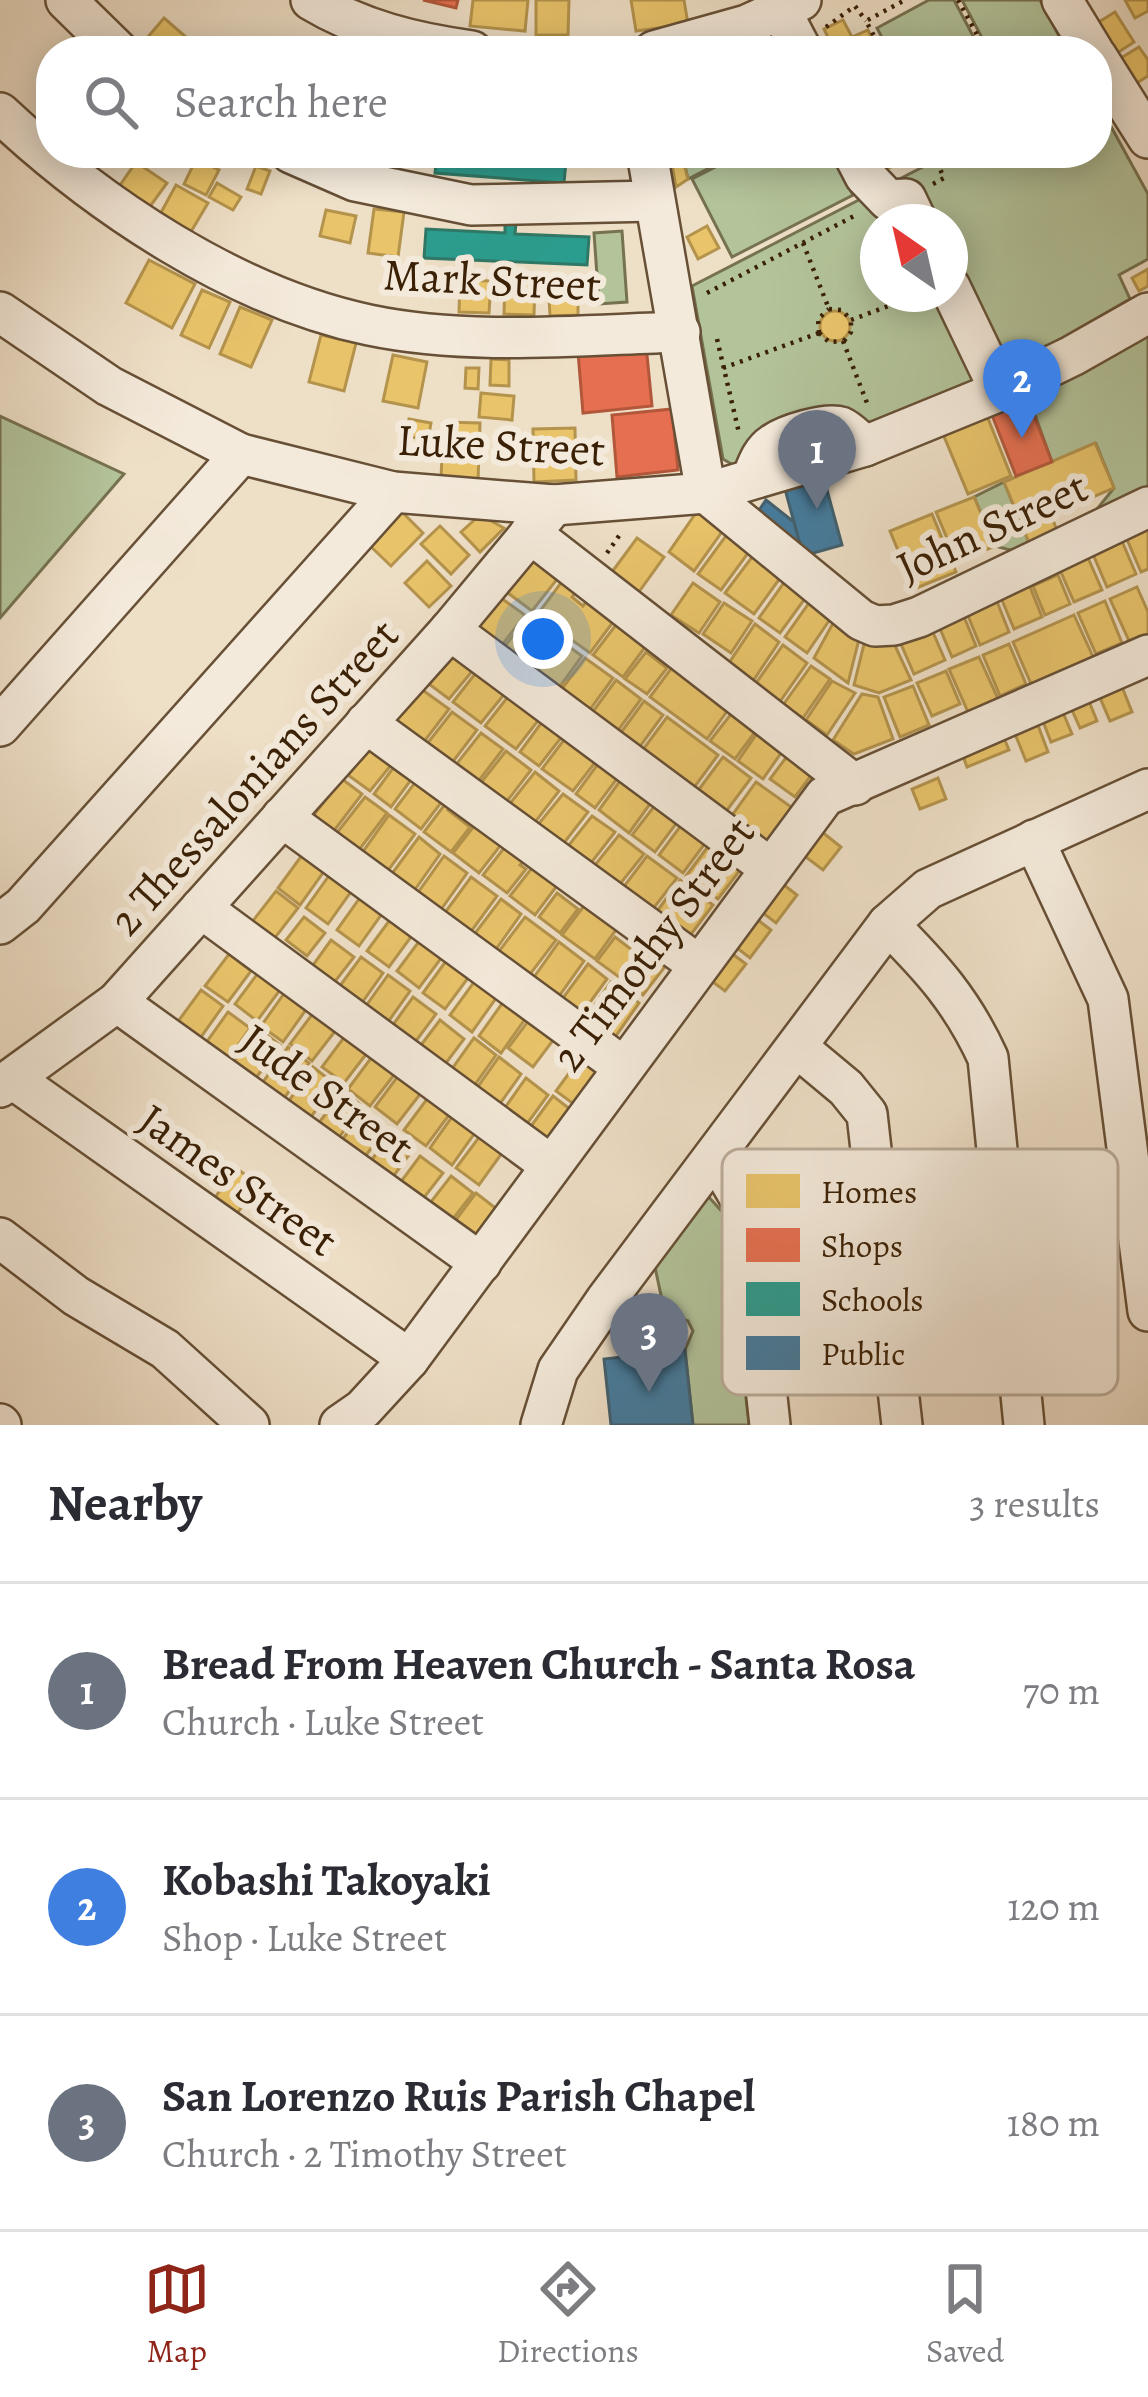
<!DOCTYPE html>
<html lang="en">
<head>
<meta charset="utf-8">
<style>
  :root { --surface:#fff; --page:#f7f7f7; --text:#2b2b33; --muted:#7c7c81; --line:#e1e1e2; --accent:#8f2418 }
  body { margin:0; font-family:Alegreya,serif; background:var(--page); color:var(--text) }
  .compass { position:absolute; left:860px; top:204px; width:108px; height:108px; border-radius:50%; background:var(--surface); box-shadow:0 6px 30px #0003; rotate:326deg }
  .you { position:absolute; left:543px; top:639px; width:42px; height:42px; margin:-30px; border:9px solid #fff; border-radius:50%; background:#1a73e8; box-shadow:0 0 0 18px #1a73e833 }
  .badge { display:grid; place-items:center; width:78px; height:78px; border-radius:50%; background:var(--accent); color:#fff; font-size:39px; font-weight:700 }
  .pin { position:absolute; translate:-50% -99px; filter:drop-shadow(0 3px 6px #0008) }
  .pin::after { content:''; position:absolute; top:63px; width:42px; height:36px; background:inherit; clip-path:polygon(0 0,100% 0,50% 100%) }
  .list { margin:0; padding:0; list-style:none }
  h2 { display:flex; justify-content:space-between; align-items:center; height:156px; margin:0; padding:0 48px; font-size:51px }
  h2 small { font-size:39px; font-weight:400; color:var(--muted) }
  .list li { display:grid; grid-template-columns:78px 1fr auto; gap:36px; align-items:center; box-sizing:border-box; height:216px; padding:0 48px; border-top:3px solid var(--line) }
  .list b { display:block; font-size:45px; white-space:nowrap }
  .list p { margin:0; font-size:39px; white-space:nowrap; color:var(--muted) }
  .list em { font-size:39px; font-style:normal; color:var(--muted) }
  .icon { flex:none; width:66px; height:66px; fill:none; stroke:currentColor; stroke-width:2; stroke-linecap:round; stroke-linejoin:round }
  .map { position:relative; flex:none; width:1148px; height:1425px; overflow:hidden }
  .search { position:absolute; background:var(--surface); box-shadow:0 6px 30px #0003; left:36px; right:36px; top:36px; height:132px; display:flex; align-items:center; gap:30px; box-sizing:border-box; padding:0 42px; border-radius:48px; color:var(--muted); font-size:45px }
  .sheet { height:804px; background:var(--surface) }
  nav { display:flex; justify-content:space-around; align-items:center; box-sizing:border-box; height:168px; border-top:3px solid var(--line); background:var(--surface); font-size:33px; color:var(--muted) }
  nav a { display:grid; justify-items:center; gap:6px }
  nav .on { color:var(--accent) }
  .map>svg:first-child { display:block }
  .green { fill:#b3c39a; stroke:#767250; stroke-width:3; fill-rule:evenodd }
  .homes { fill:#e9c46a; stroke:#b4934c; stroke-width:3 }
  .shops { fill:#e76f51; stroke:#b3573a; stroke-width:3 }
  .schools { fill:#2a9d8f; stroke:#2f7866; stroke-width:3 }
  .public { fill:#457b9d; stroke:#42606f; stroke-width:3 }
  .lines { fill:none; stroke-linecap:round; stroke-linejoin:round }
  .minor-casing { stroke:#675036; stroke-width:44 }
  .path { stroke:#3a2005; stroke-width:4.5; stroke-dasharray:3 6; stroke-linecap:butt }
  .minor { stroke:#f4eadb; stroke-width:39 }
  .labels { text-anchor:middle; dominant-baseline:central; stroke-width:12; stroke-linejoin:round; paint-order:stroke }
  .street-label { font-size:45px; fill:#3a2005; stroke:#f4eadb }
  .key { fill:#f4eadb; stroke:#bcad9b; stroke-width:3 }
  .key-label { font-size:33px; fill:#3a2005 }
</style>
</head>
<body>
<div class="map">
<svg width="1148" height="1425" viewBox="0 0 1148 1425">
  <rect width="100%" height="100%" fill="#eedfc7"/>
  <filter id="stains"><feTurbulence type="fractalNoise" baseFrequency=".00167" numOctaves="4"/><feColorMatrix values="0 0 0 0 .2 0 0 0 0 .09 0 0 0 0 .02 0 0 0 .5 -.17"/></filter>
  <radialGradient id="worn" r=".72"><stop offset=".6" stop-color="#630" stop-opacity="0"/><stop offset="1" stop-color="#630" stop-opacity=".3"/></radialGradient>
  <!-- green -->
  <g class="green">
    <polygon points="929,0 954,0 981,51 889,51 877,28"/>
    <polygon points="962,0 1040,0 1067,51 989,51"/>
    <path d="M1097 101 1148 194V259L1119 275 1130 299 1028 358 888 420 733 465 723 459 692 286 950 153H1097ZM878 222H950V294H878Z"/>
    <polygon points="682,153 738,153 688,179"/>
    <polygon points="743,153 832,153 853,195 732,257 692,179"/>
    <polygon points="622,231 627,302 599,304 594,233"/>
    <polygon points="1148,330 1148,490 1097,509 1114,488 1096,444 1052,462 1027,393"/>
    <polygon points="0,416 124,474 0,618"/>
    <polygon points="1004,482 1030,545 1010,550 995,546 974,497"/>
    <polygon points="706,1194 726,1216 749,1425 693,1425 685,1350 693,1331 688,1321 669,1314 662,1300 652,1253"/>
  </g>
  <!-- homes -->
  <g class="homes">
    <polygon points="473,0 528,0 525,31 470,26"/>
    <polygon points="536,0 569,0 568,35 536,35"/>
    <polygon points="631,0 684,0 688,24 636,31"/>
    <polygon points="1125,0 1148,0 1148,11 1135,18"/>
    <polygon points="1115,12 1134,42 1108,59 1089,28"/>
    <polygon points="164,18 186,37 173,51 148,51 141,45"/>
    <polygon points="843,20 852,37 868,30 878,51 826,51 833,48 824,29"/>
    <polygon points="1139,47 1148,60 1148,76 1127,89 1111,64"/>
    <polygon points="670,153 681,153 688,179 676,187"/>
    <polygon points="882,153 918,153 889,168"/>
    <polygon points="196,159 219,170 206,195 184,184"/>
    <polygon points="136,162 167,183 146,212 116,191"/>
    <polygon points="256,166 270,171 261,194 247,189"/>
    <polygon points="217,183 241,197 233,210 209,197"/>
    <polygon points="176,185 208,203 189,235 158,218"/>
    <polygon points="374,209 404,212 398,257 368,253"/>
    <polygon points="326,210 356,216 350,243 320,236"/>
    <polygon points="707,226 719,248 698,259 687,237"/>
    <polygon points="149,260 195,284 172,328 126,303"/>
    <polygon points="1148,269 1148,286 1139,291 1132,278"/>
    <polygon points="460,280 491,281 489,313 459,312"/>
    <polygon points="578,280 578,315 550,316 548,281"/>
    <polygon points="505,282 535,283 534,315 504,314"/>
    <polygon points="202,290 230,302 209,348 181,335"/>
    <polygon points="240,307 272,320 251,367 220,354"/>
    <circle cx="835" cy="326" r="15"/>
    <polygon points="321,335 356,343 344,391 309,382"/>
    <polygon points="393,355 427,362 418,408 383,401"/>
    <polygon points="491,359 509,360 509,386 490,385"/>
    <polygon points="466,368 479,368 478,389 465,388"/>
    <polygon points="481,393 514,396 512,420 479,417"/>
    <polygon points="987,416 1011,476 968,494 943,434"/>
    <polygon points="409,419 431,423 428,440 406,436"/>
    <polygon points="443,422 480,423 478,482 441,481"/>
    <polygon points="575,428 576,480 534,482 533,429"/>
    <polygon points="1095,443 1114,488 1051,515 1058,533 1030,545 1004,482"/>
    <polygon points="974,497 995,546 957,562 936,512"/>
    <polygon points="398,508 423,533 391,566 366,542"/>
    <polygon points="698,510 724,529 694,571 669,552"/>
    <polygon points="932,514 956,572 914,589 890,531"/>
    <polygon points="480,515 504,528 480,552 461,532"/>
    <polygon points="1148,518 1148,569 1141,572 1123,530"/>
    <polygon points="440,526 469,555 451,574 421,544"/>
    <polygon points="1118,532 1136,574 1107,587 1089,545"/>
    <polygon points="728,533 751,549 721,590 698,574"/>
    <polygon points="637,538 664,557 636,596 609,576"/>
    <polygon points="1085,551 1102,590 1074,602 1057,563"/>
    <polygon points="755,553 783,574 754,614 725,593"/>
    <polygon points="534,557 562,573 532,611 504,590"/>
    <polygon points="427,561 451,586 429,607 405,583"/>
    <polygon points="1058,575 1070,604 1045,615 1033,586"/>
    <polygon points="566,576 581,587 572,597 583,606 591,595 619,614 590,653 537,615"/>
    <polygon points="788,577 809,593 780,633 759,618"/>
    <polygon points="1026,577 1042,617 1014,629 997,588"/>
    <polygon points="693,583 720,602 699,633 671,615"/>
    <polygon points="1137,587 1148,612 1148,635 1130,643 1110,599"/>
    <polygon points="994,594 1009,632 980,645 964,606"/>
    <polygon points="498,596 525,615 499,649 473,629"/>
    <polygon points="814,596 835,612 807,653 785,637"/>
    <polygon points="1105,601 1122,643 1096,654 1078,613"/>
    <polygon points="724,603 752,621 731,653 703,634"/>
    <polygon points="960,607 976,646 952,657 935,617"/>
    <polygon points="838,614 861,631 848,683 814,658"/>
    <polygon points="1074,615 1094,659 1032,686 1013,642"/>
    <polygon points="528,617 553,635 526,669 501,651"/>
    <polygon points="622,617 651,639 623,677 593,655"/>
    <polygon points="928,621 945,660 914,674 897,635"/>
    <polygon points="755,624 779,642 751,684 727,666"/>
    <polygon points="867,632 890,635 911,680 879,693 854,685"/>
    <polygon points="557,638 582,656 556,692 530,672"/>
    <polygon points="1009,644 1026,684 1000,696 983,655"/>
    <polygon points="455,645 479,663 449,699 425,681"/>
    <polygon points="783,645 807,663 779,703 754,686"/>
    <polygon points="646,652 667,668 647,694 625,679"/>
    <polygon points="979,657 998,699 968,712 949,669"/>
    <polygon points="585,658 613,678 586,715 558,694"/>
    <polygon points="679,658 735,700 707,739 650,697"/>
    <polygon points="482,665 510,687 481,723 453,702"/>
    <polygon points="811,666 830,679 803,718 783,705"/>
    <polygon points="946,671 960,704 932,716 917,683"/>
    <polygon points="1118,677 1132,712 1110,721 1095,686"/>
    <polygon points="616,680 641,699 614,736 589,717"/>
    <polygon points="832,681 855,693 827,735 806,720"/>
    <polygon points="417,686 449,709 420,747 389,723"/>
    <polygon points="913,686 929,725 900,737 884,697"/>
    <polygon points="514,689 544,713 516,749 485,726"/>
    <polygon points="862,694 878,697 893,739 854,754 833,740"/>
    <polygon points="1086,694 1097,721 1080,728 1068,701"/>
    <polygon points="644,701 663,715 636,752 617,738"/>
    <polygon points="1059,703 1072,734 1051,742 1039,711"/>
    <polygon points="452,712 477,730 448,768 423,749"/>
    <polygon points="731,714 755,732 735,759 710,741"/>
    <polygon points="547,715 567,730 539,766 520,752"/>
    <polygon points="667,717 718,755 690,793 639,755"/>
    <polygon points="1036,720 1048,752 1026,761 1013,729"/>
    <polygon points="765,722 790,740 763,779 738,761"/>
    <polygon points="1000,729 1009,750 967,767 959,745"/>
    <polygon points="570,732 600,756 573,791 542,769"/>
    <polygon points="481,733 503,749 474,787 451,771"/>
    <polygon points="369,749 383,760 389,754 396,759 370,791 348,775"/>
    <polygon points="506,751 531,770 501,809 476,789"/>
    <polygon points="788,755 813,773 795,797 770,779"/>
    <polygon points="603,757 622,772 595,808 576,794"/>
    <polygon points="723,757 751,778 722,817 694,796"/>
    <polygon points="406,766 416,773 391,807 374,794 393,768 401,774"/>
    <polygon points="535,772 559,791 529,830 504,811"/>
    <polygon points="625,774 655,797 629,833 599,810"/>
    <polygon points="420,776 446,796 421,829 395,809"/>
    <polygon points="938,778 946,799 920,809 912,789"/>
    <polygon points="342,779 362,794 333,832 313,816"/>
    <polygon points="756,782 794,809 766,848 728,821"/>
    <polygon points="563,794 588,812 557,852 532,832"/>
    <polygon points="365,797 387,813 359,850 336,834"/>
    <polygon points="449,799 454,803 448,810 470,827 451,852 424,832"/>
    <polygon points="659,800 681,817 655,852 632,835"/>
    <polygon points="389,815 415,834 387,872 362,853"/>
    <polygon points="592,816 615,832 584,872 561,855"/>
    <polygon points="685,820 709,838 683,873 659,855"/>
    <polygon points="478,821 504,841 479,873 453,853"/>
    <polygon points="812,824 841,847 823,870 794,848"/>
    <polygon points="619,835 644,854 612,894 587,875"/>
    <polygon points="419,837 440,854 414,891 391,875"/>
    <polygon points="712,841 744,865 718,899 686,876"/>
    <polygon points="508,843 527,858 520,865 526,869 507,893 483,875"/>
    <polygon points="305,851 327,867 300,905 278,888"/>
    <polygon points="444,856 467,873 440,911 417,894"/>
    <polygon points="647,856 677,878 645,919 616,897"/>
    <polygon points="535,864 559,883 535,915 510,896"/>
    <polygon points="333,870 355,886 328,924 306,908"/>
    <polygon points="771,875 797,895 776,923 750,903"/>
    <polygon points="471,877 497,896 470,933 444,914"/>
    <polygon points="680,880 713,905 692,933 672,939 649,922"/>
    <polygon points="276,891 298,908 274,939 252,922"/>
    <polygon points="364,892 386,908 359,946 337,930"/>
    <polygon points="557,893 578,909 560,933 539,917"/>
    <polygon points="501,899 521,914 494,952 473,936"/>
    <polygon points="586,903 618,927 595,959 562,935"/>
    <polygon points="745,910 771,930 750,958 724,938"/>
    <polygon points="395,913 416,930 389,967 367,951"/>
    <polygon points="304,917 325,933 307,956 286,940"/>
    <polygon points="525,917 556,940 528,977 497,954"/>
    <polygon points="615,937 636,953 619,977 597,961"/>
    <polygon points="331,940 354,957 330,988 308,972"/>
    <polygon points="420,940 442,957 419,988 397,971"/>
    <polygon points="559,942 584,961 557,999 532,980"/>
    <polygon points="719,944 746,964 725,991 698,971"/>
    <polygon points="645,947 667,964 643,995 621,979"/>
    <polygon points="229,954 251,971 228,1002 205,986"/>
    <polygon points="361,957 383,973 356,1011 334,994"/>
    <polygon points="446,961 468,978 445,1009 423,993"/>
    <polygon points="588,964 607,979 580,1016 560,1002"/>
    <polygon points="258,973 280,990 257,1021 235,1004"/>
    <polygon points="388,975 410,991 383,1029 361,1013"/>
    <polygon points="477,978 499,994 472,1032 450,1015"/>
    <polygon points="611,982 639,1003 613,1040 585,1019"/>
    <polygon points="288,988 310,1004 283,1042 261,1026"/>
    <polygon points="201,990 223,1006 196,1044 174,1027"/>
    <polygon points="413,997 436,1014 413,1045 390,1029"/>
    <polygon points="506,998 528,1015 501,1053 479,1036"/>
    <polygon points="228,1012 250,1028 223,1066 201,1050"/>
    <polygon points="314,1012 336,1030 312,1061 290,1044"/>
    <polygon points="532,1016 557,1035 533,1067 508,1048"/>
    <polygon points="440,1020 464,1039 440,1071 415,1053"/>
    <polygon points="258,1028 280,1045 253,1082 231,1066"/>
    <polygon points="345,1036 367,1053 344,1083 322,1067"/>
    <polygon points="474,1038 496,1055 469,1093 447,1076"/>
    <polygon points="288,1047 309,1063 282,1101 261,1085"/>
    <polygon points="583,1054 606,1070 579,1108 556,1091"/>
    <polygon points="499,1057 521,1074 494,1112 472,1095"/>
    <polygon points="371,1058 394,1075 370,1106 348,1089"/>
    <polygon points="313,1067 335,1084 308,1121 286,1105"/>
    <polygon points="398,1076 421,1093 397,1124 375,1107"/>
    <polygon points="526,1078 548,1095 521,1132 499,1116"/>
    <polygon points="343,1091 362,1106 335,1143 315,1128"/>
    <polygon points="553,1096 575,1113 549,1150 526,1133"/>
    <polygon points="427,1099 449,1115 426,1146 404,1130"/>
    <polygon points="457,1110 479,1127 452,1165 430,1148"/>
    <polygon points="362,1113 385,1129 362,1161 339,1144"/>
    <polygon points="393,1131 414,1148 387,1185 365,1169"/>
    <polygon points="480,1136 502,1153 479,1185 456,1168"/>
    <polygon points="420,1156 443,1173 419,1204 397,1187"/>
    <polygon points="236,1168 258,1184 231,1222 209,1206"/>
    <polygon points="451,1176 473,1193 449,1224 427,1207"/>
    <polygon points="476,1193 498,1210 474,1241 452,1225"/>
  </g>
  <!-- shops -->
  <g class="shops">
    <polygon points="423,0 458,0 456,8"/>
    <polygon points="646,345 652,406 583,413 578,352"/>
    <polygon points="1028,400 1052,462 1016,476 992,415"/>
    <polygon points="672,409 678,470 617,477 612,415"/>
  </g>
  <!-- schools -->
  <g class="schools">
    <polygon points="437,153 518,153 517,158 566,161 564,183 435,173"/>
    <polygon points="505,223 516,223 515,234 589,237 587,265 424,258 426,229 505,233"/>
  </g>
  <!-- public -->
  <g class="public">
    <polygon points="824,479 842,545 803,556 785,489"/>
    <polygon points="766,500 794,522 803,556 753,519"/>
    <polygon points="685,1350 693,1425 611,1425 604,1359"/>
  </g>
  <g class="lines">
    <!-- minor casing -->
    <g class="minor-casing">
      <g id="minor">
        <polyline points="66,0 118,51"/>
        <path d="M311 0C361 30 414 43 472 51"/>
        <polyline points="1062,0 1093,51"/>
        <polyline points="781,11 802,51"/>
        <polyline points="654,51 747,25 801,0"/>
        <polyline points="1097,57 1148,138"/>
        <path d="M0 113C98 205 235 297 369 325 469 346 579 335 680 332"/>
        <polyline points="291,153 355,181 471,205 653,201"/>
        <polyline points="647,153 706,493"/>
        <polyline points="853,153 865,176 888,200 906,199 917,222"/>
        <polyline points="950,287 1000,391"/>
        <polyline points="0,312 109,386 241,454 393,492 554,505 706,493 865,446 1000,391 1072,356 1148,313"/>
        <path d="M752 478C757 466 761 452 773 444 785 435 826 422 841 427 850 431 857 440 865 446"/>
        <polyline points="706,493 861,620 875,626 894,625 919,617 1148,507"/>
        <polyline points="530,533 855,785"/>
        <polyline points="450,630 770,868"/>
        <polyline points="366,723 697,964"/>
        <polyline points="0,726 241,454"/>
        <polyline points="282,817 622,1066"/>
        <polyline points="1034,840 1108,999 1148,1311"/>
        <polyline points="201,908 549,1164"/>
        <polyline points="0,924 23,906 393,492"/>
        <path d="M888 924C932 968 962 1001 988 1058L1024 1425"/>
        <polyline points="117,1002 481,1263"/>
        <polyline points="798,1048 846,1088 867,1114 902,1425"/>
        <polyline points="13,1079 409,1359"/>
        <polyline points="0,1087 117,1002 450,630 554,505"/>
        <polyline points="716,1157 747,1210 770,1425"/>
        <polyline points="0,1238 76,1296 165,1349 249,1425"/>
        <polyline points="0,1424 1,1425"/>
        <polyline points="340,1425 363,1409 409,1359 825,796 1148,655"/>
        <polyline points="541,1425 558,1370 606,1300 888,924 928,889 1148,789"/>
      </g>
    </g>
    <!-- path -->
    <g class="path">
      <polyline points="958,0 986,51"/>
      <polyline points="826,27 855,6 866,21"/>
      <polyline points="882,51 866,21 905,0"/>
      <polyline points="933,184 944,178 936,160 950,153"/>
      <polyline points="803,243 829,309"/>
      <polyline points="707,293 856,215"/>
      <polyline points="829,309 842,310 851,320"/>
      <polyline points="851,320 915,296"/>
      <polyline points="819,333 818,319 829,309"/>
      <polyline points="819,333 829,342 843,341"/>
      <polyline points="717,339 739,433"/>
      <polyline points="843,341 867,403"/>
      <polyline points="844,341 851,332 851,320"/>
      <polyline points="723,368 819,333"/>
      <polyline points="607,553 621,533"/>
      <polyline points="635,1319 653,1320"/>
    </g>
    <!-- minor -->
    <use href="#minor" class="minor"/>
  </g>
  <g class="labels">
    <!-- street labels -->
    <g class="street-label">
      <text transform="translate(492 280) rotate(3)">Mark Street</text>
      <text transform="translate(501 445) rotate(3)">Luke Street</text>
      <text transform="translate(992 527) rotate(-25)">John Street</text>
      <text transform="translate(254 777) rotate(-48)">2 Thessalonians Street</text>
      <text transform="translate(653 944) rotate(-53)">2 Timothy Street</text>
      <text transform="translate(327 1093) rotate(36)">Jude Street</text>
      <text transform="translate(238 1180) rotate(35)">James Street</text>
    </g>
  </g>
  <!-- legend -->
  <rect x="722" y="1149" width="396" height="246" rx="18" class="key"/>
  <rect x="746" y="1174" width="54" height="34" fill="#e9c46a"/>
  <rect x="746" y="1228" width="54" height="34" fill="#e76f51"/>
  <rect x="746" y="1282" width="54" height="34" fill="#2a9d8f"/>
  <rect x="746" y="1336" width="54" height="34" fill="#457b9d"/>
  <g class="key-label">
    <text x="821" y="1203">Homes</text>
    <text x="821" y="1257">Shops</text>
    <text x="821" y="1311">Schools</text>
    <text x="821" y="1365">Public</text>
  </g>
  <rect width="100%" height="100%" filter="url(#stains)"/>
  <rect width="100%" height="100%" fill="url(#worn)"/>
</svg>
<svg class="compass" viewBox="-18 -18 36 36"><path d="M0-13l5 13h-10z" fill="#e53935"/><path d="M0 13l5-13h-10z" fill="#7c7c81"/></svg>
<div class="you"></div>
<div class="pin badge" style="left:817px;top:509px;background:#6b7280">1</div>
<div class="pin badge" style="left:1022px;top:438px;background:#3f7fe0">2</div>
<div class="pin badge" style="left:649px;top:1392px;background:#6b7280">3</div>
<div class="search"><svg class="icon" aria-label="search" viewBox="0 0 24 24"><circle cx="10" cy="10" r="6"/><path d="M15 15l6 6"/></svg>Search here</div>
</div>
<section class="sheet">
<h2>Nearby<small>3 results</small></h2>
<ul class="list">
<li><span class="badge" style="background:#6b7280">1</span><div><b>Bread From Heaven Church - Santa Rosa</b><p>Church · Luke Street</p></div><em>70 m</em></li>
<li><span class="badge" style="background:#3f7fe0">2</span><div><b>Kobashi Takoyaki</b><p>Shop · Luke Street</p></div><em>120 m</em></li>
<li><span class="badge" style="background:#6b7280">3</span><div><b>San Lorenzo Ruis Parish Chapel</b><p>Church · 2 Timothy Street</p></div><em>180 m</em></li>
</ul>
</section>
<nav>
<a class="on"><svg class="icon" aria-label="map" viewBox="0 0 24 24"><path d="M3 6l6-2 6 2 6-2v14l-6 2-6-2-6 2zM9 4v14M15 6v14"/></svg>Map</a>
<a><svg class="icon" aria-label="directions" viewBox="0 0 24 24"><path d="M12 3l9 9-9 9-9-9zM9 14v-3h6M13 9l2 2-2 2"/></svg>Directions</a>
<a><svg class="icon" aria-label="saved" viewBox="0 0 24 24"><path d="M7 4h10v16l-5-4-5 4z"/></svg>Saved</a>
</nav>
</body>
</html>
